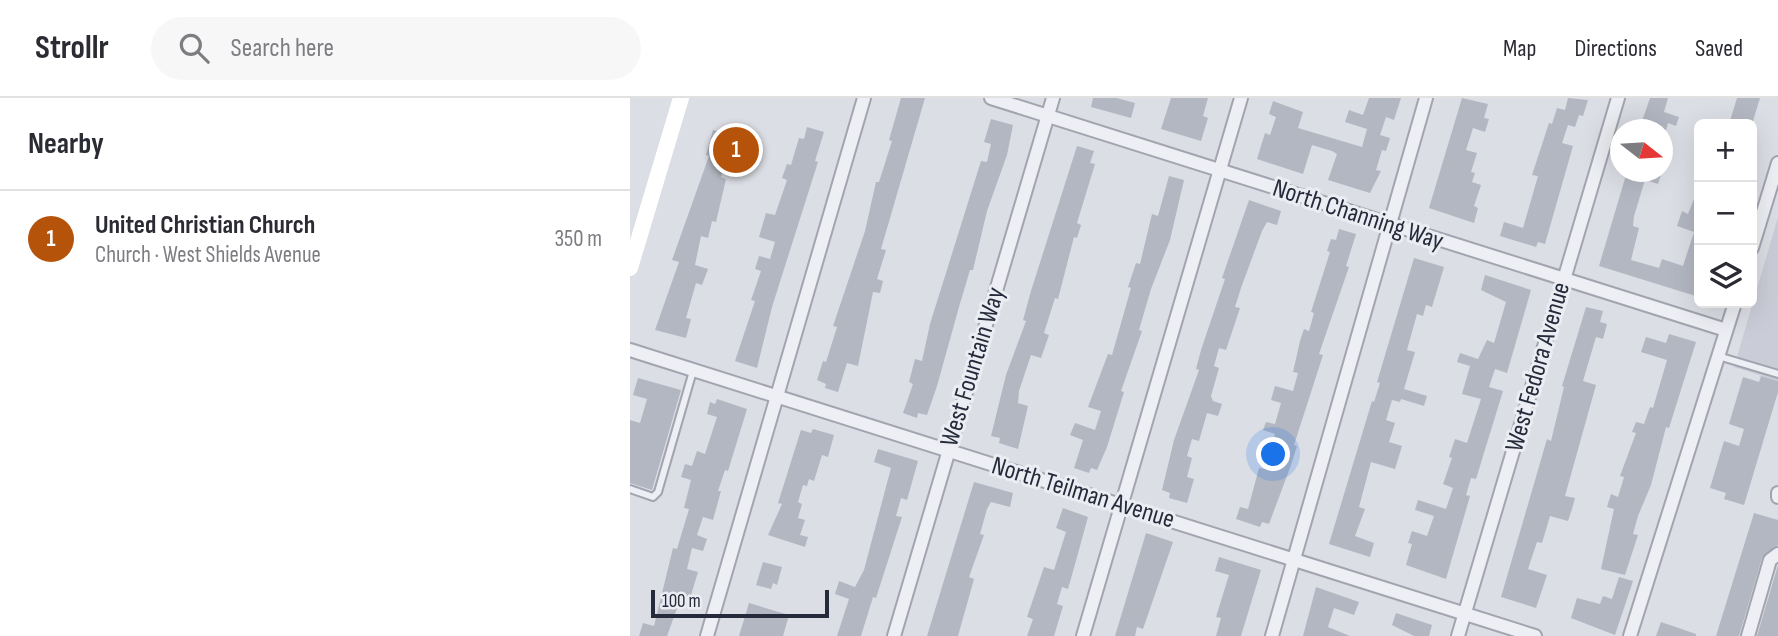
<!DOCTYPE html>
<html lang="en">
<head>
<meta charset="utf-8">
<style>
  :root { --surface:#fff; --page:#f7f7f7; --text:#2b2b33; --muted:#7c7c81; --line:#e1e1e2; --accent:#b45309 }
  body { margin:0; font-family:"Sofia Sans Condensed",sans-serif; background:var(--page); color:var(--text) }
  .controls { position:absolute; right:21px; top:21px; display:grid; overflow:hidden; border-radius:10px; box-shadow:0 7px 28px #0002 }
  .controls button { width:63px; height:63px; display:grid; place-items:center; padding:0; border:0; border-bottom:2px solid var(--line); background:var(--surface); color:var(--text); font:35px sans-serif }
  .compass { position:absolute; left:980px; top:21px; width:63px; height:63px; border-radius:50%; background:var(--surface); box-shadow:0 7px 28px #0002; rotate:107deg }
  .scale { position:absolute; left:21px; bottom:18px; width:178px; box-sizing:border-box; padding-left:7px; border:4px solid #262b3b; border-top:0; font-size:19px; line-height:24px; white-space:nowrap; color:#262b3b; -webkit-text-stroke:5px #ebedf3; paint-order:stroke }
  .you { position:absolute; left:644px; top:357px; width:24px; height:24px; margin:-18px; border:5px solid #fff; border-radius:50%; background:#1a73e8; box-shadow:0 0 0 10px #1a73e833 }
  .badge { display:grid; place-items:center; width:46px; height:46px; border-radius:50%; background:var(--accent); color:#fff; font-size:23px; font-weight:700 }
  .pin { position:absolute; translate:-50% -50%; border:4px solid #fff; box-shadow:0 2px 7px #0006 }
  .list { margin:0; padding:0; list-style:none }
  h2 { display:flex; justify-content:space-between; align-items:center; height:91px; margin:0; padding:0 28px; font-size:30px }
  h2 small { font-size:23px; font-weight:400; color:var(--muted) }
  .list li { display:grid; grid-template-columns:46px 1fr auto; gap:21px; align-items:center; box-sizing:border-box; height:98px; padding:0 28px; border-top:2px solid var(--line) }
  .list b { display:block; font-size:26px; white-space:nowrap }
  .list p { margin:0; font-size:23px; white-space:nowrap; color:var(--muted) }
  .list em { font-size:23px; font-style:normal; color:var(--muted) }
  .icon { flex:none; width:38px; height:38px; fill:none; stroke:currentColor; stroke-width:2; stroke-linecap:round; stroke-linejoin:round }
  .map { position:relative; flex:none; width:1148px; height:538px; overflow:hidden }
  header { display:flex; align-items:center; gap:42px; box-sizing:border-box; height:98px; padding:0 35px; background:var(--surface); border-bottom:2px solid var(--line) }
  header strong { font-size:33px }
  nav { display:flex; gap:38px; margin-inline-start:auto; font-size:24px }
  .search { width:490px; height:63px; background:var(--page); display:flex; align-items:center; gap:18px; box-sizing:border-box; padding:0 24px; border-radius:38px; color:var(--muted); font-size:26px }
  main { display:flex }
  aside { flex:1; background:var(--surface) }
  .map>svg:first-child { display:block }
  .built { fill:#cacdd7 }
  .building { fill:#b3b7c2 }
  .lines { fill:none; stroke-linecap:round; stroke-linejoin:round }
  .service-casing { stroke:#a2a5af; stroke-width:10 }
  .minor-casing { stroke:#a2a5af; stroke-width:16 }
  .service { stroke:#eeeff4; stroke-width:6 }
  .minor { stroke:#eeeff4; stroke-width:12 }
  .secondary { stroke:#fff; stroke-width:16 }
  .labels { text-anchor:middle; dominant-baseline:central; stroke-width:6; stroke-linejoin:round; paint-order:stroke }
  .street-label { font-size:26px; fill:#262b3b; stroke:#ebedf3 }
</style>
</head>
<body>
<header>
<strong>Strollr</strong>
<div class="search"><svg class="icon" aria-label="search" viewBox="0 0 24 24"><circle cx="10" cy="10" r="6"/><path d="M15 15l6 6"/></svg>Search here</div>
<nav><a>Map</a><a>Directions</a><a>Saved</a></nav>
</header>
<main>
<aside>
<h2>Nearby<small></small></h2>
<ul class="list">
<li><span class="badge">1</span><div><b>United Christian Church</b><p>Church · West Shields Avenue</p></div><em>350 m</em></li>
</ul>
</aside>
<div class="map">
<svg width="1148" height="538" viewBox="0 0 1148 538">
  <rect width="100%" height="100%" fill="#dcdee5"/>
  <!-- built -->
  <polygon class="built" points="1148,119 1148,283 1104,269"/>
  <!-- building -->
  <g class="building">
    <polygon points="271,0 295,0 251,151 256,152 247,181 253,183 250,195 243,194 228,268 217,265 208,294 195,290 196,286 187,282 193,263 196,264 207,229 203,228 235,133 246,84 249,84 262,43 259,42"/>
    <polygon points="463,0 487,0 505,5 501,20 461,9"/>
    <polygon points="541,0 578,0 573,18 578,20 571,43 531,31"/>
    <polygon points="739,0 771,0 764,22 756,19 750,37 760,40 756,53 752,52 746,72 751,73 740,95 698,82 707,56 702,53 682,47 673,76 627,61 635,35 640,37 646,19 639,16 643,3 673,14 668,30 732,49 737,31 715,24 719,12 733,17"/>
    <polygon points="832,0 858,6 854,20 859,21 855,34 843,30 836,52 847,55 841,74 845,75 842,84 851,87 844,108 848,110 844,125 799,110"/>
    <polygon points="938,0 958,2 953,18 949,17 945,29 938,27 932,45 943,48 915,146 908,144 906,149 870,138 874,124 893,130 908,78 902,77 919,25 922,26 927,10 935,12"/>
    <polygon points="1020,0 1038,0 1034,14 1049,19 1046,28 1038,25 1036,32 1009,32"/>
    <polygon points="1107,0 1130,0 1122,26 1099,26"/>
    <polygon points="361,21 383,27 377,57 357,113 343,172 340,172 329,209 307,288 297,317 288,315 287,320 273,315 283,286 279,284 285,261 292,263 300,226 351,63 357,64 361,46 354,44"/>
    <polygon points="177,29 194,34 185,63 188,64 142,209 127,270 105,263 125,203 121,202 131,173 125,171 129,158 140,161 145,144 129,139 136,115 145,117 157,82 152,80 157,66 161,67 169,40 174,41"/>
    <polygon points="83,32 108,38 100,64 96,62 91,79 96,81 86,124 82,123 78,140 71,138 65,167 78,171 72,187 66,185 56,220 61,221 56,240 25,232 49,164 42,162 79,58 76,57"/>
    <polygon points="447,48 464,53 460,65 465,66 447,125 451,127 447,140 444,139 428,201 425,200 414,235 419,237 411,260 401,257 389,293 388,305 398,308 388,351 369,345 370,340 361,338 376,277 396,223 393,222 401,193"/>
    <polygon points="994,74 1032,74 1028,86 1015,82 1004,118 1003,128 1009,130 1001,162 1029,170 1032,161 1053,168 1064,134 1047,128 1052,113 1058,116 1069,88 1069,199 969,168 996,77"/>
    <polygon points="539,78 554,82 540,142 521,191 509,232 512,233 491,293 494,294 477,349 467,372 461,370 459,375 444,370 453,342 440,337 445,325 465,332 471,313 458,309 478,256 482,257 501,190 498,189 506,165 510,166 522,116 528,118"/>
    <polygon points="619,102 651,113 647,127 637,124 632,133 611,190 605,209 610,210 596,252 589,250 584,268 589,270 581,298 583,303 592,306 588,318 577,315 569,343 562,341 557,358 562,360 557,379 564,381 557,405 539,400 540,395 532,392 544,342 569,272 566,271 571,252 595,181 592,180"/>
    <polygon points="709,131 726,136 716,168 719,169 689,256 693,257 664,347 667,348 661,367 639,426 632,424 630,429 606,421 610,409 618,411 629,370 635,371 645,336 633,332 636,324 645,326 651,305 641,302 645,288 663,293 668,275 663,274 670,243 674,231 679,233 684,215 681,214 700,154 697,153 701,141 706,142"/>
    <polygon points="784,160 814,169 802,209 796,207 793,218 787,216 777,252 785,254 774,291 797,298 794,308 771,301 770,304 762,302 756,322 765,325 759,344 772,348 765,371 741,364 729,409 735,411 725,438 744,445 740,459 699,446 742,303 744,304 750,285 747,284"/>
    <polygon points="855,177 901,192 877,275 865,271 859,289 873,293 846,381 841,380 836,397 840,398 816,481 776,467 782,446 778,445 782,433 797,438 804,418 785,412 788,402 816,411 823,390 813,386 822,360 819,359 825,341 837,345 851,301 832,296 840,268 827,264 830,255 848,261 857,242 864,245 876,204 851,192"/>
    <polygon points="956,209 973,213 970,224 977,226 973,241 966,239 953,283 966,287 935,398 945,400 942,411 938,423 920,418 912,445 907,444 898,471 917,477 906,510 871,499 917,341 921,343 934,289 932,288"/>
    <polygon points="1039,236 1066,244 1039,330 1036,329 1021,387 1008,418 1003,436 1008,437 995,477 971,471 984,411 977,409 981,396 988,399 994,379 990,378 1006,335 1002,334 1006,324 1014,326 1020,309 1023,310 1037,262 1011,254 1016,239 1036,245"/>
    <polygon points="1131,278 1148,283 1148,294 1114,407 1094,401 1096,395 1080,390 1094,343 1109,348 1114,331 1099,326 1113,279 1129,284"/>
    <polygon points="8,280 51,292 22,392 0,385 0,322 10,325 17,301 3,297"/>
    <polygon points="87,301 117,311 98,373 95,372 88,393 91,393 83,422 73,419 67,437 77,441 73,453 62,450 57,471 68,474 58,507 49,505 37,538 9,538 13,525 24,528 43,450 47,451 59,411 54,410 61,382 51,379 55,366 62,368 67,353 75,356 87,319 77,316 80,304 85,306"/>
    <polygon points="183,331 204,337 198,359 192,357 184,383 179,381 177,388 173,387 168,404 172,406 168,420 175,422 170,437 178,439 175,449 138,437 152,406 148,405 171,332 181,335"/>
    <polygon points="248,351 288,363 277,402 271,400 266,418 272,419 246,500 243,499 231,538 207,538 219,501 205,496 209,483 225,489 234,472 261,370 244,364"/>
    <polygon points="344,384 383,395 380,409 361,404 357,411 350,436 354,437 339,479 344,481 328,538 297,538"/>
    <polygon points="433,410 458,419 442,477 438,491 432,489 427,506 433,508 424,538 397,538 403,521 397,519 414,469 424,472 436,434 426,430"/>
    <polygon points="1124,415 1148,422 1148,447 1132,460 1109,538 1086,538"/>
    <polygon points="516,435 543,444 513,531 507,529 505,538 485,538"/>
    <polygon points="589,459 631,472 611,538 586,538 591,520 586,519 599,477 585,473"/>
    <polygon points="133,464 152,469 147,487 143,485 141,491 126,487"/>
    <polygon points="1148,467 1148,538 1127,538"/>
    <polygon points="989,479 1003,483 985,537 941,520 947,500 970,506 973,498 982,501"/>
    <polygon points="686,489 729,504 724,517 704,510 698,529 720,538 673,538"/>
    <polygon points="119,505 159,517 153,538 109,538"/>
    <polygon points="766,515 802,527 799,538 784,538 762,527"/>
    <polygon points="1031,524 1066,536 1066,538 1026,538"/>
  </g>
  <g class="lines">
    <!-- service casing -->
    <g class="service-casing">
      <g id="service">
        <polyline points="1088,258 1148,276"/>
        <polyline points="0,391 23,399 28,394 63,273"/>
      </g>
    </g>
    <!-- minor casing -->
    <g class="minor-casing">
      <g id="minor">
        <polyline points="361,0 1096,232"/>
        <polyline points="1122,150 1148,65"/>
        <polyline points="0,252 905,538"/>
        <polyline points="1148,395 1148,399"/>
        <polyline points="77,538 234,0"/>
        <polyline points="264,538 423,0"/>
        <polyline points="453,538 611,0"/>
        <polyline points="642,538 796,0"/>
        <polyline points="828,538 988,0"/>
        <polyline points="1000,538 1105,205"/>
        <polyline points="1118,538 1140,462 1148,456"/>
      </g>
    </g>
    <!-- service -->
    <use href="#service" class="service"/>
    <!-- minor -->
    <use href="#minor" class="minor"/>
    <!-- secondary -->
    <polyline class="secondary" points="0,170 51,0"/>
  </g>
  <g class="labels">
    <!-- street labels -->
    <g class="street-label">
      <text transform="translate(728 117) rotate(18)">North Channing Way</text>
      <text transform="translate(343 269) rotate(-73)">West Fountain Way</text>
      <text transform="translate(908 269) rotate(-74)">West Fedora Avenue</text>
      <text transform="translate(453 395) rotate(17)">North Teilman Avenue</text>
    </g>
  </g>
</svg>
<div class="controls">
<button>+</button>
<button>−</button>
<button><svg class="icon" aria-label="layers" viewBox="0 0 24 24"><path d="M12 4l9 5-9 5-9-5zM3 14l9 5 9-5"/></svg></button>
</div>
<svg class="compass" viewBox="-18 -18 36 36"><path d="M0-13l5 13h-10z" fill="#e53935"/><path d="M0 13l5-13h-10z" fill="#7c7c81"/></svg>
<div class="scale">100 m</div>
<div class="you"></div>
<div class="pin badge" style="left:106px;top:52px">1</div>
</div>
</main>
</body>
</html>
